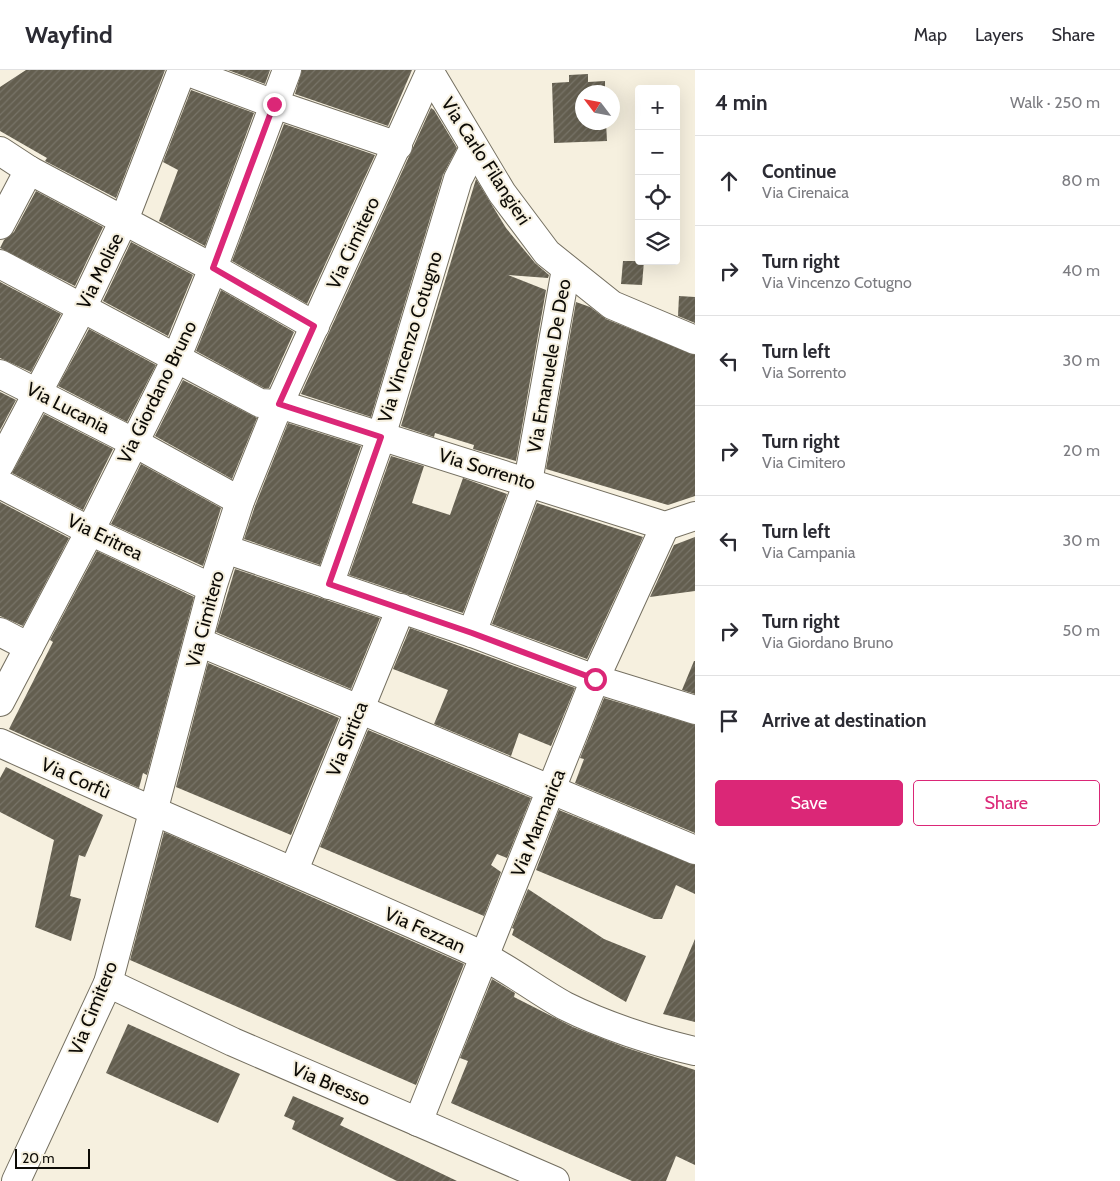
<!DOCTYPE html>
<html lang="en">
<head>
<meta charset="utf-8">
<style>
  :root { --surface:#fff; --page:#f7f7f7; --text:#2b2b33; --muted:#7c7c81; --line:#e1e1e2; --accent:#db2777 }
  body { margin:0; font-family:Cabin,sans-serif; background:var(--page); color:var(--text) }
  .controls { position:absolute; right:15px; top:15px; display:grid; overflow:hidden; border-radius:5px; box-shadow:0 5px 20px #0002 }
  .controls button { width:45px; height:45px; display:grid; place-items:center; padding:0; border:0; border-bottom:1px solid var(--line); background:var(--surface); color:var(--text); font:25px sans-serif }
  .compass { position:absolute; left:575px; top:15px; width:45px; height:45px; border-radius:50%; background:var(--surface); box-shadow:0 5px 20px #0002; rotate:302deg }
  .scale { position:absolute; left:15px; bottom:12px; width:75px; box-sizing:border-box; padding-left:5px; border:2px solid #0d0b06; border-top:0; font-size:14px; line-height:18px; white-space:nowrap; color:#0d0b06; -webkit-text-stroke:4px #f6f0df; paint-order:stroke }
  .stop { position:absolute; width:15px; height:15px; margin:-11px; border:4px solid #db2777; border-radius:50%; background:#fff }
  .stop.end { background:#db2777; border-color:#fff; box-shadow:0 1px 5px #0008 }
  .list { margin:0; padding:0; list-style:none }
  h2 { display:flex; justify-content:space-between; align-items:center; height:65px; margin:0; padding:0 20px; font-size:21px }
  h2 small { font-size:16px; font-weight:400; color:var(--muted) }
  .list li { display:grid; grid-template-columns:32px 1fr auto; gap:15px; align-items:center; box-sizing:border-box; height:90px; padding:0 20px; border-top:1px solid var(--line) }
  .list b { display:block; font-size:19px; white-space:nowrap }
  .list p { margin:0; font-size:16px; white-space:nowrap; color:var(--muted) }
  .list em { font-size:16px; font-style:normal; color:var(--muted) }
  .actions { display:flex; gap:10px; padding:15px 20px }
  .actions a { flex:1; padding:11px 0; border:1px solid var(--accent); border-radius:5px; text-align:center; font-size:18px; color:var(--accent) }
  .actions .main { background:var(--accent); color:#fff }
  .icon { flex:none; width:28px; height:28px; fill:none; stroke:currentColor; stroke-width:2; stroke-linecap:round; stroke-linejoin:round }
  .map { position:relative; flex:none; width:695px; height:1111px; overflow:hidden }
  header { display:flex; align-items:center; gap:30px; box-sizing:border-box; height:70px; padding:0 25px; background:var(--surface); border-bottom:1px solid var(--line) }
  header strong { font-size:24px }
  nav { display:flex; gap:28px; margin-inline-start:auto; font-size:18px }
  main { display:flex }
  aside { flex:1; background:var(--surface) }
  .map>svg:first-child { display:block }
  .building { fill:url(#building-hatch) }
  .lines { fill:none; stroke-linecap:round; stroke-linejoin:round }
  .minor-casing { stroke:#746f60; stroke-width:30 }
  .minor { stroke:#fff; stroke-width:28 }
  .route { stroke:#db2777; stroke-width:6 }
  .labels { text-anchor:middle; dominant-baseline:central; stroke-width:4; stroke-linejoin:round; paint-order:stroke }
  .street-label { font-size:19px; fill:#0d0b06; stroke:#f6f0df }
</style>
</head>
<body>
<header>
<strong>Wayfind</strong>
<nav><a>Map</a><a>Layers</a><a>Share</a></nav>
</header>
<main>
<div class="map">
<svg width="695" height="1111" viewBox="0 0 695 1111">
  <defs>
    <pattern id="building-hatch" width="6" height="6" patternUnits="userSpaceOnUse" patternTransform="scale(1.25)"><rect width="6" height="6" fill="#635e4f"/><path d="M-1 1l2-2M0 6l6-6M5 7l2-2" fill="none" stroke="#787468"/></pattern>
  </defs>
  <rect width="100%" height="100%" fill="#f6f0df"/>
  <!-- building -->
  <g class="building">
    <polygon points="26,0 165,0 116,128 45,91 47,88 0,61 0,17"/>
    <polygon points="228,0 270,0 265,14"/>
    <polygon points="302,0 412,0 388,56 295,24"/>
    <polygon points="588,4 588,12 605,11 605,22 582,22 582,52 606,52 607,71 554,73 552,13 569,12 569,5"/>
    <polygon points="191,20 254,43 205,176 159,151 178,100 163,92"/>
    <polygon points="431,38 434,40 457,78 443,105 371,347 301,324"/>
    <polygon points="284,54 375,85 307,234 232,191"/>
    <polygon points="476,109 506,158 535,193 549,205 548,208 508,205 546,220 516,391 473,379 474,375 435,363 434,367 401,356"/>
    <polygon points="36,121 103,157 75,216 0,178 4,170 14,162"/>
    <polygon points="131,172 193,205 168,266 103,231"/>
    <polygon points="623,191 644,191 642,215 621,214"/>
    <polygon points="0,212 61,244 31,302 0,288"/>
    <polygon points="221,220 294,262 269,318 264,318 196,281"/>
    <polygon points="679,226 695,227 695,253 678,246"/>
    <polygon points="576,232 590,237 606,249 695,285 695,426 668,435 546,399"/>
    <polygon points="89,259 156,295 127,352 58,316"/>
    <polygon points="183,310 257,348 232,409 155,366"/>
    <polygon points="0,322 16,330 0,360"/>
    <polygon points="44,344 113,379 83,440 12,403"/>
    <polygon points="288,353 361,376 320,495 244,469 255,436"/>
    <polygon points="391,386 424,396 412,433 450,445 463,408 507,424 463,543 349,505"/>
    <polygon points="141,394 221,438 203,496 111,454"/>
    <polygon points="0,432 69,468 23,556 0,546"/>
    <polygon points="537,433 643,467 587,589 492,554"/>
    <polygon points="695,467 695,521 650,527 674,475"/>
    <polygon points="97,481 194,527 147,705 143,703 139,718 9,659 53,572 50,570"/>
    <polygon points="235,499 380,548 351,619 216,562"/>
    <polygon points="410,558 575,618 551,676 519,663 511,686 434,654 448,620 393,599"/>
    <polygon points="694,591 695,591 695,624 682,620"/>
    <polygon points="208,593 339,648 291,765 176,717"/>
    <polygon points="604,628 695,655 695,763 575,713 584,689 580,688"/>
    <polygon points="368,660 531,728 507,788 497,784 491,795 501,802 484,846 320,777"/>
    <polygon points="6,697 103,745 85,787 79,785 70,826 81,829 71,871 35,857 54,770 0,742 0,708"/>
    <polygon points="559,740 695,795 695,824 676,815 662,849 654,849 536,800"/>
    <polygon points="164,762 464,894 416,1015 130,890"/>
    <polygon points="528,819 604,869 646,886 626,932 512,865 514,859 512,858"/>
    <polygon points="695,869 695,952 663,944"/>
    <polygon points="492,909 515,923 514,927 573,957 624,977 695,1000 695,1095 676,1086 666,1111 632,1111 451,1033 468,991 460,988"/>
    <polygon points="128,954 240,1004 218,1053 106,1003"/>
    <polygon points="293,1026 344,1048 340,1055 457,1111 397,1111 292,1059 295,1051 284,1046"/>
  </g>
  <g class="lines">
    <!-- minor casing -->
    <g class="minor-casing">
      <g id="minor">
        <polyline points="183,0 274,34 398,76"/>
        <polyline points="431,4 502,123 547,183 612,235 695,270"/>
        <polyline points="0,81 29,100 213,198 315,256"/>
        <polyline points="0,155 29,100"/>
        <polyline points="0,194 260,333 279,334 665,456 695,446"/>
        <polyline points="0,304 133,372 240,431"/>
        <polyline points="0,394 82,238 124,150 182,0"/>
        <polyline points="0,414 90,461 212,518"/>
        <polyline points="225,479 472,563 595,609 695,640"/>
        <polyline points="329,515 381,367 458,109 474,78"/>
        <polyline points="0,562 29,577"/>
        <polyline points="472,563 528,412 566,199"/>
        <polyline points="199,572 695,780"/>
        <polyline points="0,632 90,461 176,289 213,198 287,0"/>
        <path d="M0 673C157 744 316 810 473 881 506 896 534 919 565 936 603 955 654 972 695 981"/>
        <polyline points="294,800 401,538"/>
        <polyline points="108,913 233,972 555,1111"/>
        <polyline points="418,1052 595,609 665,456"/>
        <polyline points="16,1111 108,913 212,518 240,431 279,334 431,0"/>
      </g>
    </g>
    <!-- minor -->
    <use href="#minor" class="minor"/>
  </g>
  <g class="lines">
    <!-- route -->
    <polyline class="route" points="274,34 213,198 314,256 279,334 381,367 329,514 472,563 595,609"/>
  </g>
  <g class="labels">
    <!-- street labels -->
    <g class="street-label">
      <text transform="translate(486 91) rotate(57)">Via Carlo Filangieri</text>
      <text transform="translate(353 173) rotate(-65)">Via Cimitero</text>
      <text transform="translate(100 201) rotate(-64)">Via Molise</text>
      <text transform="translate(410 267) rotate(-73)">Via Vincenzo Cotugno</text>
      <text transform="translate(549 296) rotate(-80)">Via Emanuele De Deo</text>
      <text transform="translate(157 322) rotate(-64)">Via Giordano Bruno</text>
      <text transform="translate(68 338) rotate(27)">Via Lucania</text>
      <text transform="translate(487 399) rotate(17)">Via Sorrento</text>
      <text transform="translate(105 467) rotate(26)">Via Eritrea</text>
      <text transform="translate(205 549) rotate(-75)">Via Cimitero</text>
      <text transform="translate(347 669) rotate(-68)">Via Sirtica</text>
      <text transform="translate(76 708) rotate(24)">Via Corfù</text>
      <text transform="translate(538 753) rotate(-68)">Via Marmarica</text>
      <text transform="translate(425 860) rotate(24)">Via Fezzan</text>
      <text transform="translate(93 938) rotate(-68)">Via Cimitero</text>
      <text transform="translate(331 1014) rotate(23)">Via Bresso</text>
    </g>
  </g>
</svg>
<div class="controls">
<button>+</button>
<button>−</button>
<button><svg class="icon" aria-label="locate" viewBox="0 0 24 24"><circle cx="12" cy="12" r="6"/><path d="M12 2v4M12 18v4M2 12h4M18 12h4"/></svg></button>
<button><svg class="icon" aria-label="layers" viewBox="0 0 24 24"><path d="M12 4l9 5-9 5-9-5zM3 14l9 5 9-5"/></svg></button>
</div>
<svg class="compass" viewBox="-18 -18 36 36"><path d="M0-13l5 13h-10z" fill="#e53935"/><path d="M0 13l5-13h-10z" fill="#7c7c81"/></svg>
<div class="scale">20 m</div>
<div class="stop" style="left:595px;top:609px"></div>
<div class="stop end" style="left:274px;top:34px"></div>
</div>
<aside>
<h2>4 min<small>Walk · 250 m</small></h2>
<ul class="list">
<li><svg class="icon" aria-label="ahead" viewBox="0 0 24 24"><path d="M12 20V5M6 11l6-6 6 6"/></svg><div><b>Continue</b><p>Via Cirenaica</p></div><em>80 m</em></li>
<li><svg class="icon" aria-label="right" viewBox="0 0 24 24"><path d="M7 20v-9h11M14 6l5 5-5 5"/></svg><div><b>Turn right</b><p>Via Vincenzo Cotugno</p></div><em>40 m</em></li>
<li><svg class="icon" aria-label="left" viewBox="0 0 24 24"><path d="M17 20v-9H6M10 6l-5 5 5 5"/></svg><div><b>Turn left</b><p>Via Sorrento</p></div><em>30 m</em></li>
<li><svg class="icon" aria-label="right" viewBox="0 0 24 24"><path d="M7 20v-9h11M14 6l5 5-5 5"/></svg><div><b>Turn right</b><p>Via Cimitero</p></div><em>20 m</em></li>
<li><svg class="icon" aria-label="left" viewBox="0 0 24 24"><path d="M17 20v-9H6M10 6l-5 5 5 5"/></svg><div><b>Turn left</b><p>Via Campania</p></div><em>30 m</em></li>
<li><svg class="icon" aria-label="right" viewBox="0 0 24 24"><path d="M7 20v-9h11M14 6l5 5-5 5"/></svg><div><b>Turn right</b><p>Via Giordano Bruno</p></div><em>50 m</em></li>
<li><svg class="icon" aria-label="arrive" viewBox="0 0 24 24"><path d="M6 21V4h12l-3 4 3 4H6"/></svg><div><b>Arrive at destination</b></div></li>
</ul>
<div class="actions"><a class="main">Save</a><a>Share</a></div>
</aside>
</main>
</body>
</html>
